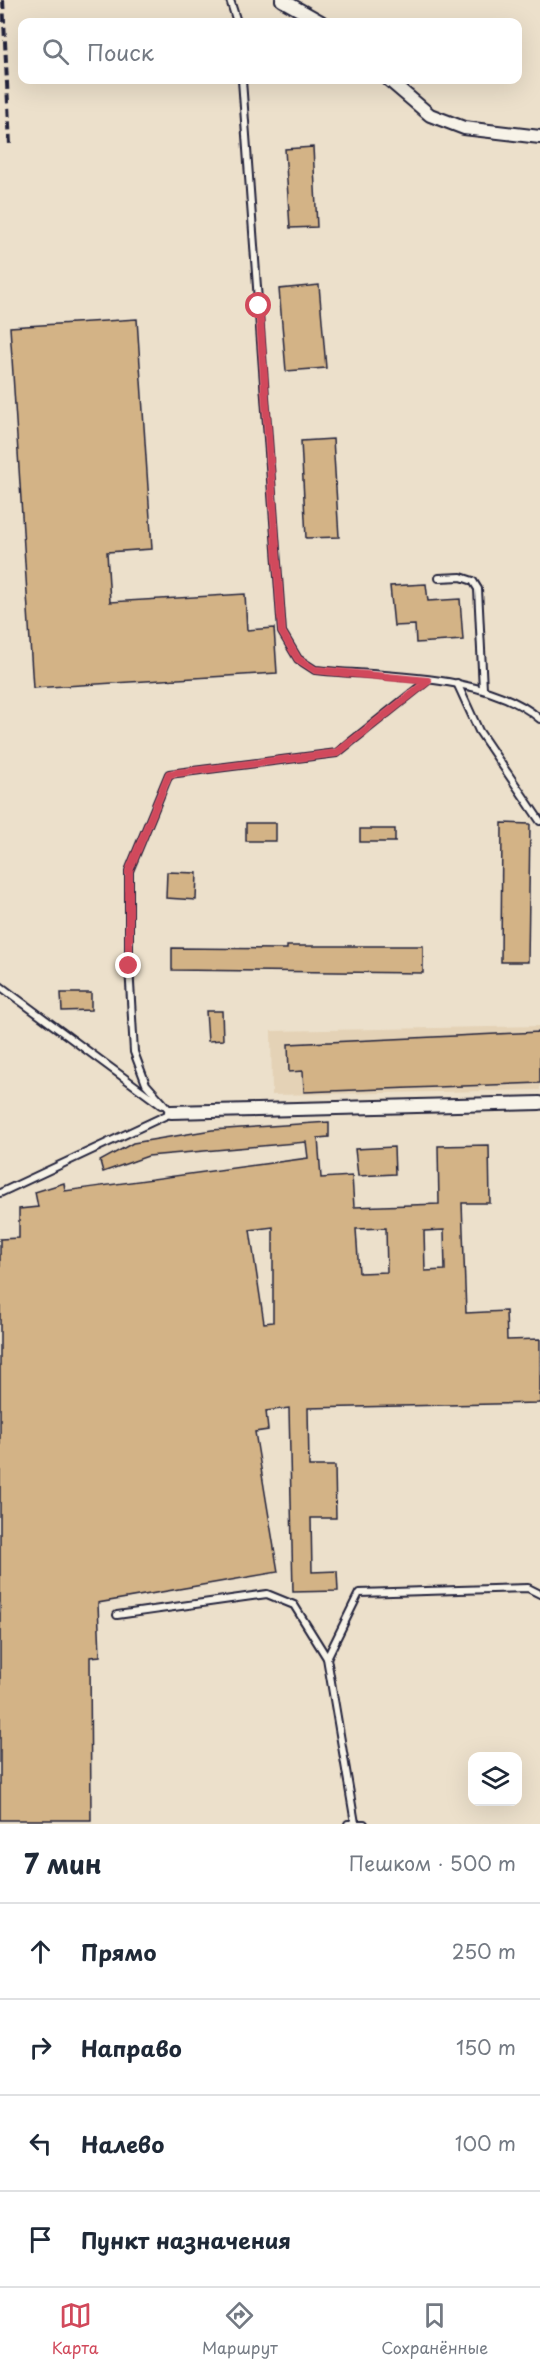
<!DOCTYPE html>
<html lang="ru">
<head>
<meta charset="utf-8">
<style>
  :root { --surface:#fff; --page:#f6f6f7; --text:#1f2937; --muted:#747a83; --line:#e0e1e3; --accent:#d1495b }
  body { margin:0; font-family:"Playpen Sans",sans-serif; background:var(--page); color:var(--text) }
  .controls { position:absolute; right:18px; bottom:18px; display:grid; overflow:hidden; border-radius:12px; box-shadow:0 6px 24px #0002 }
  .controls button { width:54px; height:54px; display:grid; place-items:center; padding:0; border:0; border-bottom:2px solid var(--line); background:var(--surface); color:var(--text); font:30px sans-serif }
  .stop { position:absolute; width:18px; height:18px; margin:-14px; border:4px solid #d1495b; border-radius:50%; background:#fff }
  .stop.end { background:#d1495b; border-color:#fff; box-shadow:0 2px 6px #0008 }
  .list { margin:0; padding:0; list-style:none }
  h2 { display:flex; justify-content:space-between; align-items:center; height:78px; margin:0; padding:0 24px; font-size:26px }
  h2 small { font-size:20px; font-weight:400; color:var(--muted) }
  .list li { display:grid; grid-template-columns:39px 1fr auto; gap:18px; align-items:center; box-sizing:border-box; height:96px; padding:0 24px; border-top:2px solid var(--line) }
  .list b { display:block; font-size:22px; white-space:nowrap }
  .list em { font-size:20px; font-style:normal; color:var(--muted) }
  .icon { flex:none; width:33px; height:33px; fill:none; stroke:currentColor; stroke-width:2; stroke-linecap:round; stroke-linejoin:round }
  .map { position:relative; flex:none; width:540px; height:1824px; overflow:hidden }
  .search { position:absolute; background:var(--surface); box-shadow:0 6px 24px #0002; left:18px; right:18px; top:18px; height:66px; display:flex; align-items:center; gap:15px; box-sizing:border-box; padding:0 21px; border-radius:12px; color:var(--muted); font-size:22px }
  .sheet { height:462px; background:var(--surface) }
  nav { display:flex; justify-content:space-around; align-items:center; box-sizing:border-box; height:84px; border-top:2px solid var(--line); background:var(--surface); font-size:16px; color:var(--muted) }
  nav a { display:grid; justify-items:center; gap:3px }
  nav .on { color:var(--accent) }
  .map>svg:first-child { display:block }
  .built { fill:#e4d2b6 }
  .building { fill:#d3b386; stroke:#22223b; stroke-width:1.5; fill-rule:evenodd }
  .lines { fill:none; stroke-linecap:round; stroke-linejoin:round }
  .service-casing { stroke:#22223b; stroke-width:10 }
  .minor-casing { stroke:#22223b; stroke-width:16 }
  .service { stroke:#f7f3e8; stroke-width:6 }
  .minor { stroke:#f7f3e8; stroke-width:12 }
  .rail { stroke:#22223b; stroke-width:4; stroke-dasharray:9 4.5; stroke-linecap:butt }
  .route { stroke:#d1495b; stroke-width:8 }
</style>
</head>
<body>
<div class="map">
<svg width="540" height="1824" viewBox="0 0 540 1824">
  <rect width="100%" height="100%" fill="#ece0cb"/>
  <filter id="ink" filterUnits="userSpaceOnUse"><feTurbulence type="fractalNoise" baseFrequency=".0167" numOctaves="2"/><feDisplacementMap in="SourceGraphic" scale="12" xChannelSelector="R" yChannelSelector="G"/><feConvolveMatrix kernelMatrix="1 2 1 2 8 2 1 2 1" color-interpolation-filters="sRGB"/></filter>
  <g filter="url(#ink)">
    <!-- built -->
    <polygon class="built" points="540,1026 540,1090 272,1095 271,1031"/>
    <!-- building -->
    <g class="building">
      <polygon points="313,147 317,227 290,228 285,149"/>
      <polygon points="319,285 326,368 286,371 279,289"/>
      <polygon points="137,319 152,549 107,552 110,602 245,594 247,630 274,628 277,673 33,688 10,327"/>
      <polygon points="333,439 339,537 306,538 301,441"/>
      <polygon points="426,584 428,601 460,599 463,640 416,643 415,625 394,626 390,586"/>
      <rect x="246" y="823" width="30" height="18"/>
      <polygon points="502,823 530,824 528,962 501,962"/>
      <rect x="360" y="829" width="35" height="13"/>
      <polygon points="167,872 197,873 196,900 166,898"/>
      <polygon points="287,946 423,946 423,973 172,970 172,948 287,949"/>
      <polygon points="61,993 91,993 91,1010 62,1011"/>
      <polygon points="206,1011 222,1011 223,1040 208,1041"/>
      <polygon points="540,1032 540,1083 304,1092 303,1071 289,1072 288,1044"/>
      <path d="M329 1122V1137L318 1138 321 1178 352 1176 354 1207 439 1204 438 1146 489 1145 490 1203H462L466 1313 506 1311 507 1340 540 1339V1403L308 1408 309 1466H335L336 1518H311L312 1572 337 1571 338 1591 293 1592 289 1408 266 1411 268 1430 255 1432 278 1572 98 1603 100 1656 90 1657 91 1820H0V1239L19 1238V1209L38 1207 35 1192 64 1183 65 1191 308 1158 306 1142 148 1156 103 1172 100 1161 133 1143 212 1130ZM273 1227V1322L264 1323 250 1230ZM386 1228 387 1272 359 1273 356 1229ZM444 1230 445 1270 425 1271 424 1231Z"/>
      <polygon points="394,1147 395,1174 358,1176 355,1149"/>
    </g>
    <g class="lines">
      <!-- service casing -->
      <g class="service-casing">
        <g id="service">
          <polyline points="230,0 237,22"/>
          <path d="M242 80 282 632 298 659 315 670C384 677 487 673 540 719"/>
          <polyline points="439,578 461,577 473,581 478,589 483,689"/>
          <polyline points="457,683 479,731 540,821"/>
          <polyline points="0,986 161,1105"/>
          <polyline points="171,1112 146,1084 134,1052 129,966 129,871 169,774 337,753 427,681"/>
          <polyline points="0,1193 171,1113"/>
          <polyline points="117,1615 267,1594 294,1605 327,1658 355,1823"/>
          <polyline points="327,1658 359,1593 528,1588 540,1594"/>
          <polyline points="348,1824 364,1824"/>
        </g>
      </g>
      <!-- minor casing -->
      <g class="minor-casing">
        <g id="minor">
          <polyline points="282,0 321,22"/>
          <polyline points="389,80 430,115 464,128 540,137"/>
          <polyline points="171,1112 540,1103"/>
        </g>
      </g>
      <!-- service -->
      <use href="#service" class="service"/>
      <!-- minor -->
      <use href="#minor" class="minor"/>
      <!-- rail -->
      <polyline class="rail" points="3,0 10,145"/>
    </g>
  </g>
  <g class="lines" filter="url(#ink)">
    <!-- route -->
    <polyline class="route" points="129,966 129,871 169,774 337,753 428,681 315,670 298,659 282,632 259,306"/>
  </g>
</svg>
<div class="controls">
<button><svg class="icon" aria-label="layers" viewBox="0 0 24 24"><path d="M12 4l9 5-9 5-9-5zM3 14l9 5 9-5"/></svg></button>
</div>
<div class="stop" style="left:259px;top:306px"></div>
<div class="stop end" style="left:129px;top:966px"></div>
<div class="search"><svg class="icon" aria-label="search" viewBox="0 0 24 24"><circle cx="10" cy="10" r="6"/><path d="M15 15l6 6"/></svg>Поиск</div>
</div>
<section class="sheet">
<h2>7 мин<small>Пешком · 500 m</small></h2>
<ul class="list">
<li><svg class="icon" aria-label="ahead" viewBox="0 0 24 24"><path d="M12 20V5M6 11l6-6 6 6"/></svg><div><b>Прямо</b></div><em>250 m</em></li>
<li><svg class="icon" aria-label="right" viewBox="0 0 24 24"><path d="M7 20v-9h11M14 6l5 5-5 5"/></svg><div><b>Направо</b></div><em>150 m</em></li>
<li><svg class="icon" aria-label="left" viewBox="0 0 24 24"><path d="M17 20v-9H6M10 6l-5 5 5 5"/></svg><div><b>Налево</b></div><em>100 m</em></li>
<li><svg class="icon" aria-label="arrive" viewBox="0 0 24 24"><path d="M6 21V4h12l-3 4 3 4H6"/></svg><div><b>Пункт назначения</b></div></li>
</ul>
</section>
<nav>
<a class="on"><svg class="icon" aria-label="map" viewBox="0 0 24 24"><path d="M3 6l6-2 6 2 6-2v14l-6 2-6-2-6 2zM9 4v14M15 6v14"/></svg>Карта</a>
<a><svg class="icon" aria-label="directions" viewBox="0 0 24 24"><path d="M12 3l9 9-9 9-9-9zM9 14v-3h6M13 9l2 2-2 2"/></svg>Маршрут</a>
<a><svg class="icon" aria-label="saved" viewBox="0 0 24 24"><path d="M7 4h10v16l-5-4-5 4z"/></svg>Сохранённые</a>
</nav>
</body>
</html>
